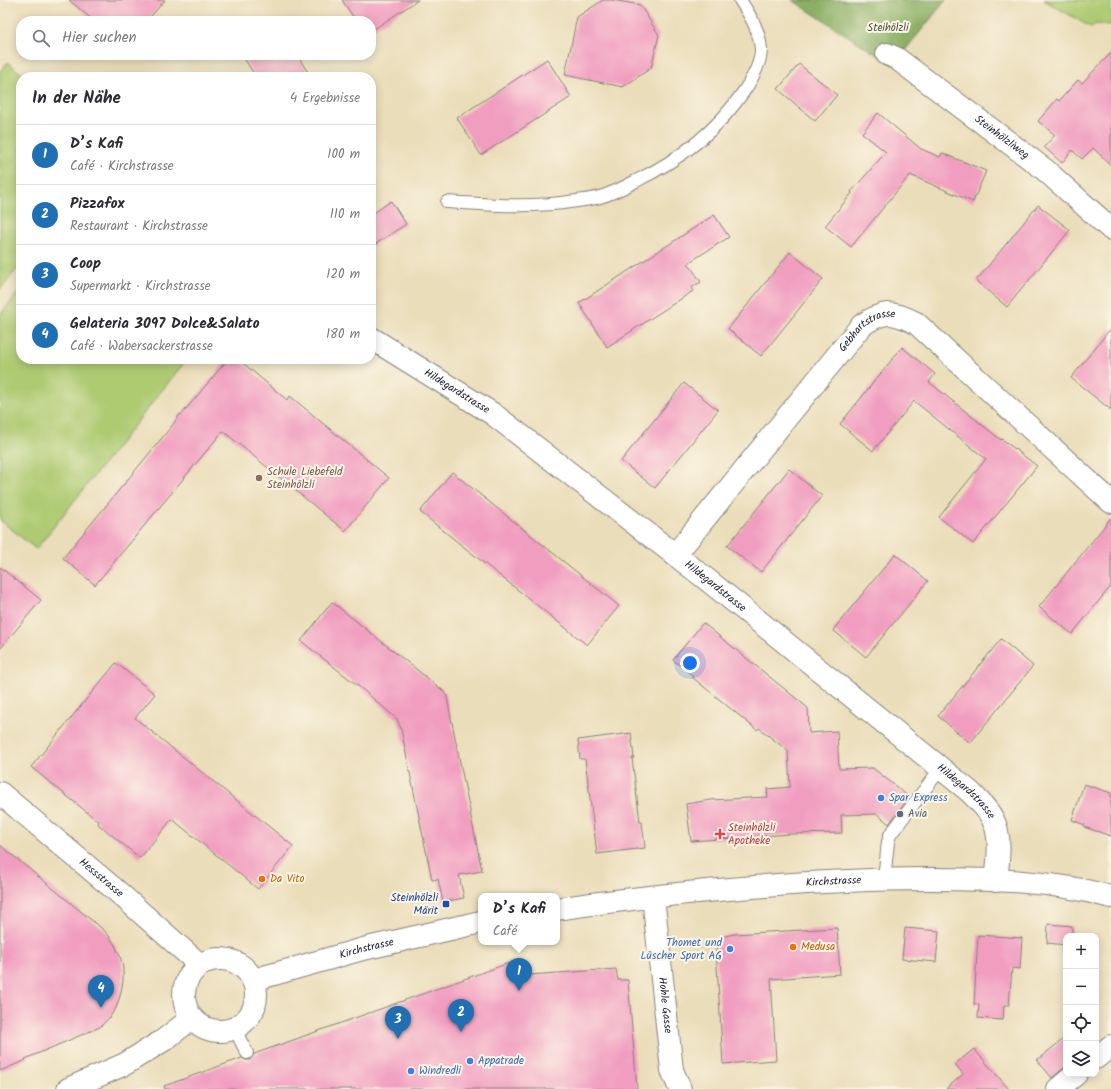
<!DOCTYPE html>
<html lang="de">
<head>
<meta charset="utf-8">
<style>
  :root { --surface:#fff; --page:#f7f7f7; --text:#2b2b33; --muted:#7c7c81; --line:#e1e1e2; --accent:#1f6fb2 }
  body { margin:0; font-family:Kalam,sans-serif; background:var(--page); color:var(--text) }
  .controls { position:absolute; right:12px; bottom:12px; display:grid; overflow:hidden; border-radius:8px; box-shadow:0 2px 10px #0003 }
  .controls button { width:36px; height:36px; display:grid; place-items:center; padding:0; border:0; border-bottom:1px solid var(--line); background:var(--surface); color:var(--text); font:20px sans-serif }
  .you { position:absolute; left:690px; top:663px; width:14px; height:14px; margin:-10px; border:3px solid #fff; border-radius:50%; background:#1a73e8; box-shadow:0 0 0 6px #1a73e833 }
  .badge { display:grid; place-items:center; width:26px; height:26px; border-radius:50%; background:var(--accent); color:#fff; font-size:13px; font-weight:700 }
  .pin { position:absolute; translate:-50% -33px; filter:drop-shadow(0 1px 2px #0008) }
  .pin::after { content:''; position:absolute; top:21px; width:14px; height:12px; background:inherit; clip-path:polygon(0 0,100% 0,50% 100%) }
  .popup { position:absolute; left:478px; top:893px; width:82px; height:52px; box-sizing:border-box; display:grid; place-content:center; border-radius:8px; background:var(--surface); filter:drop-shadow(0 1px 3px #0005); font-size:13px; white-space:nowrap; color:var(--muted) }
  .popup b { font-size:15px; color:var(--text) }
  .popup::after { content:''; position:absolute; left:50%; top:100%; margin-left:-8px; border:8px solid transparent; border-top-color:var(--surface) }
  .list { margin:0; padding:0; list-style:none }
  h2 { display:flex; justify-content:space-between; align-items:center; height:52px; margin:0; padding:0 16px; font-size:17px }
  h2 small { font-size:13px; font-weight:400; color:var(--muted) }
  .list li { display:grid; grid-template-columns:26px 1fr auto; gap:12px; align-items:center; box-sizing:border-box; height:60px; padding:0 16px; border-top:1px solid var(--line) }
  .list b { display:block; font-size:15px; white-space:nowrap }
  .list p { margin:0; font-size:13px; white-space:nowrap; color:var(--muted) }
  .list em { font-size:13px; font-style:normal; color:var(--muted) }
  .icon { flex:none; width:22px; height:22px; fill:none; stroke:currentColor; stroke-width:2; stroke-linecap:round; stroke-linejoin:round }
  .map { position:relative; flex:none; width:1111px; height:1089px; overflow:hidden }
  .search { position:absolute; background:var(--surface); box-shadow:0 2px 10px #0003; left:16px; top:16px; width:360px; height:44px; display:flex; align-items:center; gap:10px; box-sizing:border-box; padding:0 14px; border-radius:16px; color:var(--muted); font-size:15px }
  .panel { position:absolute; background:var(--surface); box-shadow:0 2px 10px #0003; left:16px; top:72px; width:360px; height:292px; border-radius:16px }
  .map>svg:first-child { display:block }
  .green { fill:#aecb72; stroke:#687656 }
  .forest { fill:#8aaf64; stroke:#566850 }
  .building { fill:#f19dc0 }
  .lines { fill:none; stroke-linecap:round; stroke-linejoin:round }
  .service-casing { stroke:#86807a; stroke-width:14 }
  .minor-casing { stroke:#86807a; stroke-width:24 }
  .tertiary-casing { stroke:#86807a; stroke-width:24 }
  .service { stroke:#fff; stroke-width:12 }
  .minor { stroke:#fff; stroke-width:22 }
  .tertiary { stroke:#fff; stroke-width:22 }
  .education-dot { fill:#8d6e63; stroke:#fcf5e5; stroke-width:1.5 }
  .shop-dot { fill:#3f7fe0; stroke:#fcf5e5; stroke-width:1.5 }
  .service-dot { fill:#5c6f8a; stroke:#fcf5e5; stroke-width:1.5 }
  .health-dot { fill:#e0444e; stroke:#fcf5e5; stroke-width:1.5 }
  .food-dot { fill:#e8710a; stroke:#fcf5e5; stroke-width:1.5 }
  .transit-dot { fill:#1a4fb4; stroke:#fcf5e5; stroke-width:1.5 }
  .labels { text-anchor:middle; dominant-baseline:central; stroke-width:4; stroke-linejoin:round; paint-order:stroke }
  .park-label { font-size:11px; fill:#4c554c; stroke:#fcf5e5 }
  .street-label { font-size:11px; fill:#22223b; stroke:#fcf5e5 }
  .education-label { font-size:11px; fill:#785e54; stroke:#fcf5e5; text-anchor:start }
  .shop-label { font-size:11px; fill:#366cbe; stroke:#fcf5e5; text-anchor:start }
  .service-label { font-size:11px; fill:#4e5e75; stroke:#fcf5e5; text-anchor:start }
  .health-label { font-size:11px; fill:#be3a42; stroke:#fcf5e5; text-anchor:start }
  .food-label { font-size:11px; fill:#c56008; stroke:#fcf5e5; text-anchor:start }
  .transit-label { font-size:11px; fill:#164399; stroke:#fcf5e5; text-anchor:end }
</style>
</head>
<body>
<div class="map">
<svg width="1111" height="1089" viewBox="0 0 1111 1089">
  <rect width="100%" height="100%" fill="#fcf5e5"/>
  <filter id="ink" filterUnits="userSpaceOnUse"><feTurbulence type="fractalNoise" baseFrequency=".025" numOctaves="2"/><feDisplacementMap in="SourceGraphic" scale="8" xChannelSelector="R" yChannelSelector="G"/><feConvolveMatrix kernelMatrix="1 2 1 2 8 2 1 2 1" color-interpolation-filters="sRGB"/></filter>
  <filter id="wash" filterUnits="userSpaceOnUse"><feTurbulence type="fractalNoise" baseFrequency=".012" numOctaves="4" result="noise"/><feDisplacementMap in="SourceGraphic" scale="16" xChannelSelector="R" yChannelSelector="G"/><feGaussianBlur stdDeviation="0.9" result="paint"/><feColorMatrix in="noise" values="0 0 0 0 0 0 0 0 0 0 0 0 0 0 0 0 0 1.4 0 .05"/><feComposite in="paint" operator="in"/></filter>
  <g filter="url(#wash)">
    <rect width="100%" height="100%" fill="#eaddb9"/>
    <!-- green -->
    <g class="green">
      <polygon points="1044,0 1111,0 1111,25 1095,24 1092,28"/>
      <polygon points="8,62 25,77 21,77 21,264 0,290 0,71"/>
      <polygon points="21,289 21,359 187,359 36,549 0,520 0,315"/>
    </g>
    <!-- forest -->
    <polygon class="forest" points="792,0 946,0 893,65"/>
    <g id="blocks">
      <!-- building -->
      <g class="building">
        <polygon points="69,0 165,0 147,21 94,21"/>
        <polygon points="342,0 418,0 371,31 371,21 356,21"/>
        <polygon points="603,0 613,0 640,5 659,35 651,68 623,87 565,75 577,17"/>
        <polygon points="1111,53 1111,165 1093,148 1082,159 1072,150 1062,163 1044,147 1055,135 1038,121 1057,99 1059,101 1078,80 1082,83"/>
        <polygon points="242,55 297,55 311,77 256,77"/>
        <polygon points="547,59 571,97 481,155 457,118"/>
        <polygon points="799,64 837,95 815,121 778,89"/>
        <polygon points="878,113 921,149 940,157 942,153 986,171 973,202 910,175 851,247 825,226 852,193 851,192 886,152 862,133"/>
        <polygon points="391,201 406,224 371,247 371,215"/>
        <polygon points="1038,205 1070,230 1007,307 976,281"/>
        <polygon points="714,215 729,237 688,263 701,282 691,288 693,291 607,347 579,303"/>
        <polygon points="790,252 823,279 761,356 728,329"/>
        <polygon points="1111,328 1111,410 1071,378"/>
        <polygon points="902,347 935,374 929,382 1001,440 1002,439 1037,466 973,544 939,517 986,459 914,401 873,451 840,424"/>
        <polygon points="228,359 238,359 287,400 290,396 389,478 345,531 223,431 95,585 63,558 171,427 180,414 181,415"/>
        <polygon points="684,383 718,410 655,488 621,461"/>
        <polygon points="789,469 822,496 761,572 727,546"/>
        <polygon points="452,472 619,606 587,645 420,512"/>
        <polygon points="1111,518 1111,586 1072,634 1039,607"/>
        <polygon points="895,554 928,581 866,657 833,630"/>
        <polygon points="0,567 41,600 0,649"/>
        <polygon points="332,602 446,693 482,871 459,875 464,898 443,902 438,879 432,880 401,729 397,719 362,689 301,641"/>
        <polygon points="703,623 808,708 809,733 837,731 839,769 873,768 909,797 889,824 877,814 841,815 842,833 791,834 691,841 686,804 711,800 768,797 767,789 790,787 788,751 759,728 757,730 692,677 693,676 673,660"/>
        <polygon points="1001,639 1033,666 970,743 938,716"/>
        <polygon points="116,663 155,694 135,718 293,846 258,889 172,819 140,858 98,824 99,822 31,767"/>
        <polygon points="631,733 634,758 632,758 640,822 642,822 645,848 597,854 585,759 580,759 578,740"/>
        <polygon points="1084,784 1111,793 1111,836 1084,827 1085,825 1072,820"/>
        <polygon points="0,845 106,932 115,945 120,956 123,968 123,982 120,996 116,1008 109,1018 100,1027 25,1059 26,1060 0,1071"/>
        <polygon points="1048,924 1072,926 1072,936 1066,936 1066,945 1047,943"/>
        <polygon points="837,928 840,974 771,979 776,1060 723,1064 716,949 721,937 734,934"/>
        <polygon points="905,928 939,931 936,962 902,959"/>
        <polygon points="978,935 1022,938 1020,969 1012,968 1009,1005 1004,1005 1003,1020 978,1018 979,1004 974,1004"/>
        <polygon points="509,963 514,976 616,969 618,980 628,980 637,1089 165,1089 164,1086 242,1058 246,1060 250,1060 254,1054"/>
        <polygon points="1066,1037 1066,1066 1052,1078 1037,1060"/>
        <polygon points="974,1049 1009,1089 946,1089 963,1074 955,1064"/>
      </g>
    </g>
  </g>
  <g filter="url(#ink)">
    <use href="#blocks" fill-opacity="0" stroke="#86807a" stroke-width="1"/>
    <g class="lines">
      <!-- service casing -->
      <g class="service-casing">
        <g id="service">
          <path d="M447 202C490 205 533 208 577 201 584 200 593 199 600 197 613 193 625 187 636 181 679 160 717 131 744 91 752 79 761 64 761 50 760 31 750 15 740 0"/>
          <polyline points="884,879 888,842 890,835 941,768"/>
          <polyline points="234,1028 247,1053"/>
        </g>
      </g>
      <!-- minor casing -->
      <g class="minor-casing">
        <g id="minor">
          <path id="s1" d="M887 54 896 58 1044 169 1111 229"/>
          <path id="s2" d="M371 338 493 414 705 578 969 791C977 799 989 810 993 820 1002 836 998 863 996 881"/>
          <path id="s3" d="M675 555 861 326C883 310 893 311 916 323L1111 502"/>
          <path id="s4" d="M0 793 119 893 200 965"/>
          <path id="s5" d="M653 897 672 1070 680 1089"/>
          <polyline points="1096,1058 1111,1046"/>
          <polyline points="1058,1089 1076,1074"/>
        </g>
      </g>
      <!-- tertiary casing -->
      <g class="tertiary-casing">
        <g id="tertiary">
          <path id="s6" d="M557 909C607 901 657 896 707 891 781 884 854 879 928 879 989 879 1052 880 1111 897"/>
          <circle cx="220" cy="995" r="36"/>
          <path id="s7" d="M253 980 363 949 481 922"/>
          <polyline points="68,1089 125,1064 164,1040 192,1018"/>
        </g>
      </g>
      <!-- service -->
      <use href="#service" class="service"/>
      <!-- minor -->
      <use href="#minor" class="minor"/>
      <!-- tertiary -->
      <use href="#tertiary" class="tertiary"/>
    </g>
  </g>
  <!-- markers -->
  <circle class="education-dot" cx="259" cy="478" r="4"/>
  <g class="shop-dot">
    <circle cx="881" cy="798" r="4"/>
    <circle cx="730" cy="949" r="4"/>
    <circle cx="470" cy="1061" r="4"/>
    <circle cx="411" cy="1071" r="4"/>
  </g>
  <circle class="service-dot" cx="900" cy="814" r="4"/>
  <path class="health-dot" d="M718 828h4v4h4v4h-4v4h-4v-4h-4v-4h4z"/>
  <g class="food-dot">
    <circle cx="262" cy="879" r="4"/>
    <circle cx="793" cy="947" r="4"/>
  </g>
  <rect class="transit-dot" x="442" y="900" width="8" height="8" rx="2"/>
  <g class="labels">
    <!-- park labels -->
    <g class="park-label">
      <text x="888" y="28">Steihölzli</text>
    </g>
    <!-- street labels -->
    <g class="street-label">
      <text stroke="none"><textPath href="#s1" startOffset="142">Steinhölzliweg</textPath></text>
      <text stroke="none"><textPath href="#s3" startOffset="298">Gebhartstrasse</textPath></text>
      <text stroke="none"><textPath href="#s2" startOffset="101">Hildegardstrasse</textPath></text>
      <text stroke="none"><textPath href="#s2" startOffset="425">Hildegardstrasse</textPath></text>
      <text stroke="none"><textPath href="#s2" startOffset="749">Hildegardstrasse</textPath></text>
      <text stroke="none"><textPath href="#s4" startOffset="132">Hessstrasse</textPath></text>
      <text stroke="none"><textPath href="#s6" startOffset="278">Kirchstrasse</textPath></text>
      <text stroke="none"><textPath href="#s7" startOffset="118">Kirchstrasse</textPath></text>
      <text stroke="none"><textPath href="#s5" startOffset="109">Hohle Gasse</textPath></text>
    </g>
    <!-- education labels -->
    <g class="education-label">
      <text x="267" y="472">Schule Liebefeld<tspan x="267" dy="13">Steinhölzli</tspan></text>
    </g>
    <!-- shop labels -->
    <g class="shop-label">
      <text x="889" y="798">Spar Express</text>
      <text x="722" y="943" text-anchor="end">Thomet und<tspan x="722" dy="13">Lüscher Sport AG</tspan></text>
      <text x="478" y="1061">Appatrade</text>
      <text x="419" y="1071">Windredli</text>
    </g>
    <!-- service labels -->
    <g class="service-label">
      <text x="908" y="814">Avia</text>
    </g>
    <!-- health labels -->
    <g class="health-label">
      <text x="728" y="828">Steinhölzli<tspan x="728" dy="13">Apotheke</tspan></text>
    </g>
    <!-- food labels -->
    <g class="food-label">
      <text x="270" y="879">Da Vito</text>
      <text x="801" y="947">Medusa</text>
    </g>
    <!-- transit labels -->
    <g class="transit-label">
      <text x="438" y="898">Steinhölzli<tspan x="438" dy="13">Märit</tspan></text>
    </g>
  </g>
</svg>
<div class="controls">
<button>+</button>
<button>−</button>
<button><svg class="icon" aria-label="locate" viewBox="0 0 24 24"><circle cx="12" cy="12" r="6"/><path d="M12 2v4M12 18v4M2 12h4M18 12h4"/></svg></button>
<button><svg class="icon" aria-label="layers" viewBox="0 0 24 24"><path d="M12 4l9 5-9 5-9-5zM3 14l9 5 9-5"/></svg></button>
</div>
<div class="you"></div>
<div class="pin badge" style="left:519px;top:991px">1</div>
<div class="popup"><b>D’s Kafi</b>Café</div>
<div class="pin badge" style="left:461px;top:1032px">2</div>
<div class="pin badge" style="left:398px;top:1039px">3</div>
<div class="pin badge" style="left:101px;top:1008px">4</div>
<div class="search"><svg class="icon" aria-label="search" viewBox="0 0 24 24"><circle cx="10" cy="10" r="6"/><path d="M15 15l6 6"/></svg>Hier suchen</div>
<section class="panel">
<h2>In der Nähe<small>4 Ergebnisse</small></h2>
<ul class="list">
<li><span class="badge">1</span><div><b>D’s Kafi</b><p>Café · Kirchstrasse</p></div><em>100 m</em></li>
<li><span class="badge">2</span><div><b>Pizzafox</b><p>Restaurant · Kirchstrasse</p></div><em>110 m</em></li>
<li><span class="badge">3</span><div><b>Coop</b><p>Supermarkt · Kirchstrasse</p></div><em>120 m</em></li>
<li><span class="badge">4</span><div><b>Gelateria 3097 Dolce&amp;Salato</b><p>Café · Wabersackerstrasse</p></div><em>180 m</em></li>
</ul>
</section>
</div>
</body>
</html>
